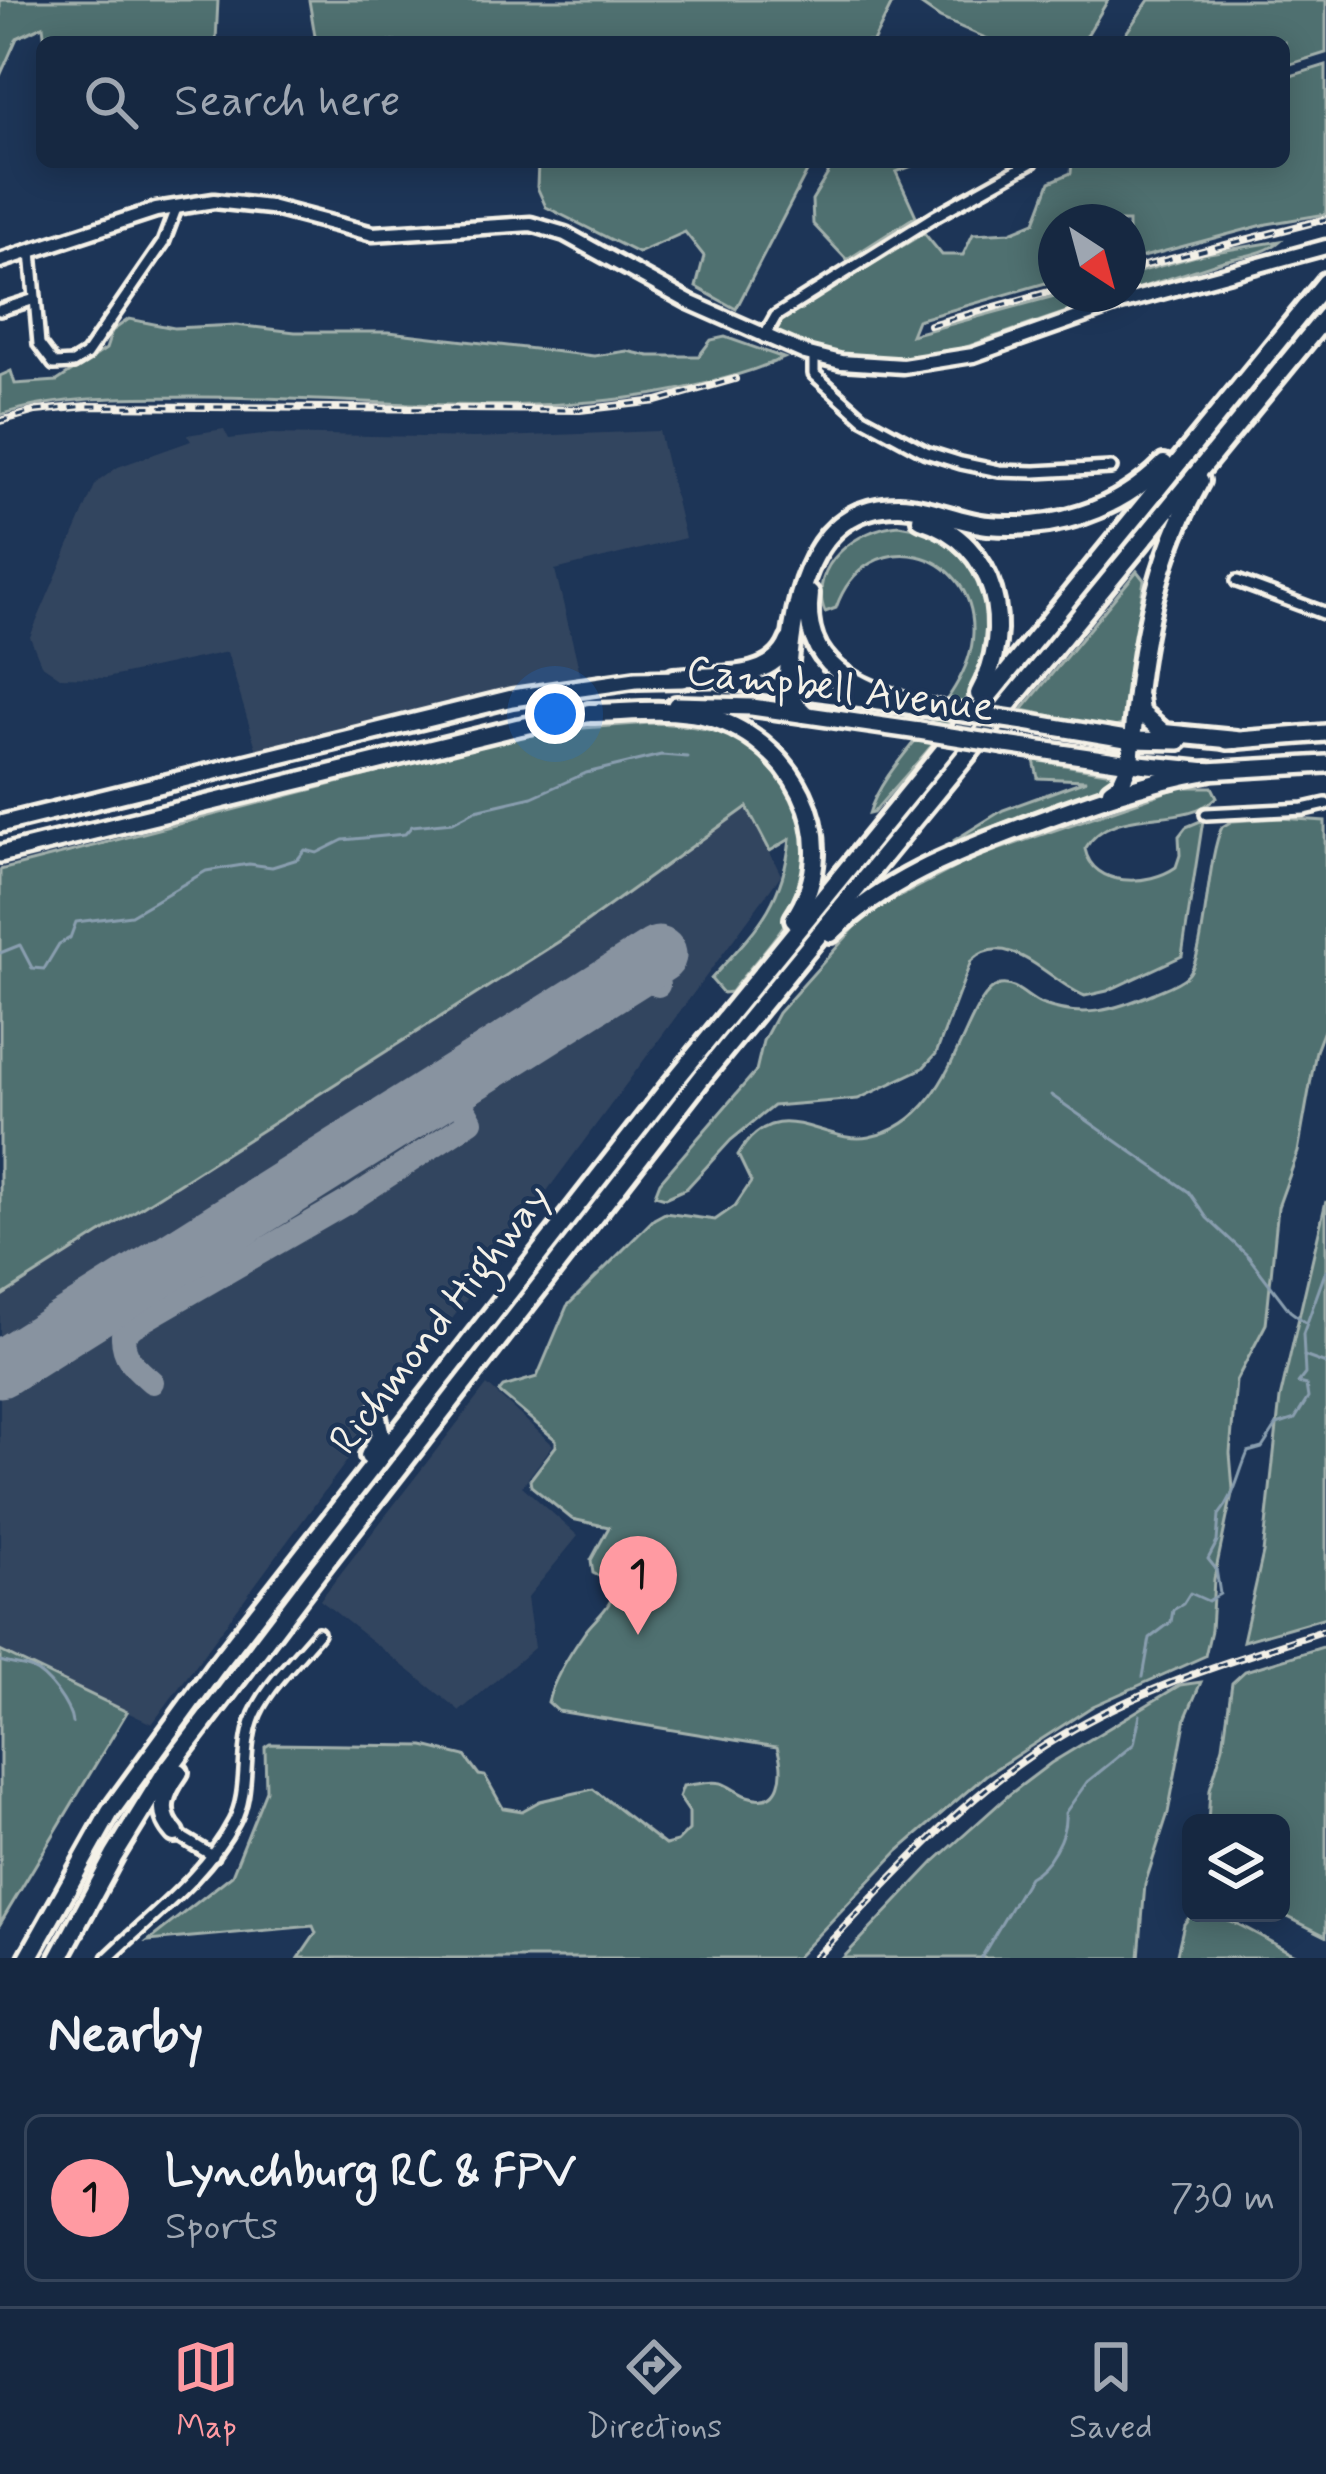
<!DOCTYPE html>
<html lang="en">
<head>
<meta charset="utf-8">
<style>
  :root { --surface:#162841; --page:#1f3048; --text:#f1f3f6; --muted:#9ea6b1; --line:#35445a; --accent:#ff9aa2 }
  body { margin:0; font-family:Mynerve,sans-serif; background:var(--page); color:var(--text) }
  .controls { position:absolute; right:36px; bottom:36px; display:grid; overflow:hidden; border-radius:18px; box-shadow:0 6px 30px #0003 }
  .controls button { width:108px; height:108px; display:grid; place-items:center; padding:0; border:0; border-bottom:3px solid var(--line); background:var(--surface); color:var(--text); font:60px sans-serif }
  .compass { position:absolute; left:1038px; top:204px; width:108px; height:108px; border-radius:50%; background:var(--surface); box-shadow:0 6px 30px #0003; rotate:144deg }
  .you { position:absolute; left:555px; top:714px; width:42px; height:42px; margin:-30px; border:9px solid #fff; border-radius:50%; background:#1a73e8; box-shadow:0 0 0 18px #1a73e833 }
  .badge { display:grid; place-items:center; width:78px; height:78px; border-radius:50%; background:var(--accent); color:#111; font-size:39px; font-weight:700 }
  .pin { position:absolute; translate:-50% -99px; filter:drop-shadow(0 3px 6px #0008) }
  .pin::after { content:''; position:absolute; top:63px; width:42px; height:36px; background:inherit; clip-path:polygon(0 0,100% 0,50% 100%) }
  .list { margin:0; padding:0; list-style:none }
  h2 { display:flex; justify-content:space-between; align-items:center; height:156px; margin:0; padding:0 48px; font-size:51px }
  h2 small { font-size:39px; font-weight:400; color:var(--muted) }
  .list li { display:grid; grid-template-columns:78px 1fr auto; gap:36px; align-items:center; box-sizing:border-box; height:168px; margin:0 24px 24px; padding:0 24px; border:3px solid var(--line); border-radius:18px }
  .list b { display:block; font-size:45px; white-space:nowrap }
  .list p { margin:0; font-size:39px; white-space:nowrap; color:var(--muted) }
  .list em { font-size:39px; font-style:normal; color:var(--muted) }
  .icon { flex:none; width:66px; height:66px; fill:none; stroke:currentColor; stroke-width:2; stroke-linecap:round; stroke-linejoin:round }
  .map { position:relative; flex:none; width:1326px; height:1958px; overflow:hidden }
  .search { position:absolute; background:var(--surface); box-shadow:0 6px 30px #0003; left:36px; right:36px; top:36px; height:132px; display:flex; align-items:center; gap:30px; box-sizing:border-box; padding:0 42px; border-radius:18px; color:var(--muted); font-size:45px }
  .sheet { height:348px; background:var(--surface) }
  nav { display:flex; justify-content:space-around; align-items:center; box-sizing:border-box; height:168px; border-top:3px solid var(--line); background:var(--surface); font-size:33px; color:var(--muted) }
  nav a { display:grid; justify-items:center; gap:6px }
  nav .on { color:var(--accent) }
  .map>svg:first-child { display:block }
  .built { fill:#33455f }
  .green { fill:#507070; stroke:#a2b0ac; stroke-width:3 }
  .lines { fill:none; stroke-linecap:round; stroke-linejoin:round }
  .stream { stroke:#899eaf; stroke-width:3 }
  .taxiway { stroke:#8893a0; stroke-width:24 }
  .runway { stroke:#8893a0; stroke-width:57 }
  .minor-casing { stroke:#f4f1e8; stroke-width:18 }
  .tertiary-casing { stroke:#f4f1e8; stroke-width:21 }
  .primary-casing { stroke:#f4f1e8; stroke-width:24 }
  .trunk-casing { stroke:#f4f1e8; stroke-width:24 }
  .motorway-casing { stroke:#f4f1e8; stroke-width:26 }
  .minor { stroke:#1d3557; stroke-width:9 }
  .tertiary { stroke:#1d3557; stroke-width:12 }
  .primary { stroke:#1d3557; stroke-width:15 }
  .trunk { stroke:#1d3557; stroke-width:15 }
  .motorway { stroke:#1d3557; stroke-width:16 }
  .rail-casing { stroke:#f4f1e8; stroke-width:8 }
  .rail { stroke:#1d3557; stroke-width:3; stroke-dasharray:9; stroke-linecap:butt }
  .trunk-bridge-casing { stroke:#f4f1e8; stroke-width:24; stroke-linecap:butt }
  .trunk-bridge { stroke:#1d3557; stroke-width:15 }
  .labels { text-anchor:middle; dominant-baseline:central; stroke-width:9; stroke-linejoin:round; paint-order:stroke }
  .street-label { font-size:42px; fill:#f4f1e8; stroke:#1d3557 }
</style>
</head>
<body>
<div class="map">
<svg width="1326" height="1958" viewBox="0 0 1326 1958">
  <rect width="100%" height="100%" fill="#1d3557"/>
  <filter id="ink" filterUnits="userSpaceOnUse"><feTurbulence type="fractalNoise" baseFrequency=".00833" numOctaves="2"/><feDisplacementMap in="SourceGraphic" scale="24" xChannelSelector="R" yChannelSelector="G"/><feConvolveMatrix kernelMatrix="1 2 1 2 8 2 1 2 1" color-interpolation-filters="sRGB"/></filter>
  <g filter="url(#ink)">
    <!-- built -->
    <g class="built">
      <polygon points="224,429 229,439 271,434 474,438 659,431 685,538 555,570 581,677 257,751 227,652 106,678 60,677 41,664 30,637 96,483 118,467 191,441 187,435"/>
      <polygon points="747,806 781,875 152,1724 0,1651 0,1297 563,939"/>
      <polygon points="487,1385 553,1445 522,1486 578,1536 527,1598 534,1648 460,1711 320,1600"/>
    </g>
    <!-- green -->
    <g class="green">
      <polygon points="0,0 218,0 216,41 45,42 43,26 17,38 0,76"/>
      <polygon points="309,0 894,0 873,42 316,42"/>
      <polygon points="914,0 1108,0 1083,42 995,42 940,18"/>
      <polygon points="1149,0 1326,0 1326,53 1284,66 1284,42 1120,42"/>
      <path d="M1326 65V214L1267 224 1128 261V222H1056V280L917 320 911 335 1062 294H1128V275L1203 254 1280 241C1265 255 1239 256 1220 262 1147 286 1072 309 1000 335 970 345 942 358 911 360 866 362 814 358 777 331L780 320 924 233 942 255H963L973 234 1011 232 1035 222 1050 182 1071 173 1072 162H1284V78Z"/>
      <polygon points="538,162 812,162 736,309 696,287 704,256 685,232 638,253 546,207 537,187"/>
      <polygon points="835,162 922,162 896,172 916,216 847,260 813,224 812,200"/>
      <path d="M129 319 174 328 236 325 295 332H389L594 356 627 351 649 356H699L711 340 725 337 784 358C600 435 385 395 190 397 130 398 57 395 0 415V376L11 371 15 384 57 381 106 349 112 331Z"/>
      <path d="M899 525C929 529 962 544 976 572 1026 665 927 747 873 813L869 814C886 755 971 700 973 633 976 548 866 521 836 608L825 612C806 565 859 528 899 525Z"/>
      <polygon points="1137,571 1144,580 1122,725 1112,728 1022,710"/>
      <path d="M650 723C725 725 788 745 804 828 808 848 809 873 801 893 788 929 754 961 731 992L723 993 711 979C754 931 783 906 790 839L770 851 747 807 563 939 0 1297V870L492 743 557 730Z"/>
      <polygon points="1034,760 1118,774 1110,784 953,841 1003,810 1086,780 1038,778"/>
      <path d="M1180 787H1212L1217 797C1183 831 1113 801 1085 849 1093 888 1149 886 1176 867L1180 855 1179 836 1186 827 1203 820 1182 956 1107 991 1085 996C1051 983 1008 926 971 961L936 1054 923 1068 858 1099 773 1106 731 1140 687 1188 665 1198 655 1195 660 1182 756 1071 763 1041 778 1013 855 927 880 907 971 859Z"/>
      <path d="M1281 818 1325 821 1326 1025 1316 1051 1298 1152 1278 1207 1266 1324 1236 1381 1230 1453 1233 1489 1214 1579 1211 1630 1205 1656 1093 1706 986 1775 898 1851 796 1958H299L316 1933 313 1926 148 1941 232 1875 266 1790 265 1747 270 1744 424 1746 465 1756 479 1775 485 1776 503 1808 522 1811 540 1801 593 1789 665 1845 677 1842 689 1830V1812L679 1797 683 1786C694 1785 710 1780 721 1783 730 1786 738 1793 747 1796 783 1808 785 1772 777 1747L558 1711 548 1702C553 1679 571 1652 585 1632 597 1616 614 1606 615 1584L593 1573 591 1560 609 1527 572 1519 531 1486 530 1480 556 1446V1440L499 1392 503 1387 537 1377 567 1306 654 1219 665 1213 715 1220 735 1206 751 1182 738 1155C777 1089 824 1146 869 1137 958 1120 962 995 1000 985 1015 982 1028 999 1041 1004 1084 1020 1114 1010 1154 993 1165 988 1178 984 1187 976 1206 959 1206 860 1222 827L1232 821Z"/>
      <polygon points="1326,1201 1326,1617 1243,1641 1263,1553 1280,1399"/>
      <polygon points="1326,1646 1326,1936 1280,1913 1281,1823 1208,1823 1210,1789 1223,1746 1232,1683 1245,1671"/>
      <polygon points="0,1651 127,1712 0,1924"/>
      <polygon points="1201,1682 1186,1717 1168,1813 1145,1884 1139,1958 843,1958 934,1862 1010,1794 1051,1763 1180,1685"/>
      <path d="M1193 1913C1232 1913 1267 1943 1302 1958H1176L1184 1924Z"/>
    </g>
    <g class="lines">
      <!-- stream -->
      <g class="stream">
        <polyline points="0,953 20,945 32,968 44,969 59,944 70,938 76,922 131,915 206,871 249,864 272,867 298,859 305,850 317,853 343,840 405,834 412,826 453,822 476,810 532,797 586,773 661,755 687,757"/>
        <polyline points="1051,1095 1189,1192 1207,1218 1248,1256 1290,1311 1305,1322"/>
        <polyline points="1304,1356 1326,1364"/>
        <path d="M0 1661C9 1664 21 1665 30 1668 48 1675 70 1706 72 1723"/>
        <path d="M1143 1677 1150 1638 1171 1622 1173 1610 1183 1604 1190 1593 1208 1601 1220 1594 1216 1569 1208 1559 1217 1542 1219 1515C1236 1494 1237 1477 1248 1452L1262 1448 1277 1425 1295 1419 1308 1398 1306 1385 1298 1383 1305 1374 1303 1334 1326 1270"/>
        <path d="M981 1958 1029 1877C1049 1867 1067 1835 1065 1813L1087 1782 1134 1744 1140 1715"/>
      </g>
      <!-- taxiway -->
      <g class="taxiway">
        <polyline points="645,963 658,985"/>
        <polyline points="108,1301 127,1299 131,1308 123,1336"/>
        <path d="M152 1382C136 1368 123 1359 123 1336L133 1326 349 1201 471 1121 451 1085"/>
      </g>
      <!-- runway -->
      <polyline class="runway" points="0,1369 658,955"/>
      <!-- minor casing -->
      <g class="minor-casing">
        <g id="minor">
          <polyline points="31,251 39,344 54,364 73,363 86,355 163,243 177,206"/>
          <polyline points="0,310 35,299"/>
          <polyline points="764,337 776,316 935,216 1032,162"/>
          <polyline points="814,355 814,374 863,418 926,452 961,463 999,471 1035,472 1111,468"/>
          <polyline points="1237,581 1326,614"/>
          <polyline points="1206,814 1304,809 1326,804"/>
          <polyline points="175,1833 213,1856"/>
          <path d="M108 1958C151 1916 206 1876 234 1822 250 1792 241 1754 252 1722 262 1690 297 1659 318 1633"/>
        </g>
      </g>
      <!-- tertiary casing -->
      <g class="tertiary-casing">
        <polyline id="tertiary" points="0,261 156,210 214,201 270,207 373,234 531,224 565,234 689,302 805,353 841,362 903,366 973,355 1120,303 1326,247"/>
      </g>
      <!-- primary casing -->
      <g class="primary-casing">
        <g id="primary">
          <polyline points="1132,740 1179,741"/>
          <polyline points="1227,741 1326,733"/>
          <polyline points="1130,763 1207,771 1326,764"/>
        </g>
      </g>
      <!-- trunk casing -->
      <g class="trunk-casing">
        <g id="trunk">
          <polyline points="724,680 937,709"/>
          <polyline points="676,705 752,707 919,731"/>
          <polyline points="1025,722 1132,740"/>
          <polyline points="1006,745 1130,763"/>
          <polyline points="0,824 512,698 636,680 682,679"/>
          <polyline points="0,854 519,727 598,712"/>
        </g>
      </g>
      <!-- motorway casing -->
      <g class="motorway-casing">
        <g id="motorway">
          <path d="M921 519C998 543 1015 629 979 694"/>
          <path d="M810 594C800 667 858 687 914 706"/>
          <path d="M674 678C712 674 772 684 789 641"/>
          <polyline points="1138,697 1140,712 1164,733 1236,740"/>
          <path d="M589 713C624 713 666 707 702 715 791 736 848 837 794 919"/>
          <path d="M805 714 792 701 787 686C792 615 803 505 899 506 930 507 958 522 988 525 1053 531 1118 511 1164 464"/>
          <path d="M1111 790 1121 783 1130 763C1139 661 1149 572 1200 481"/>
          <path d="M831 933C885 880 953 854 1023 827 1084 804 1143 782 1207 771"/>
          <polyline points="369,1456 381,1435 376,1413"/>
          <path d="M175 1833C156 1813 164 1793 179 1772"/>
          <polyline points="28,1958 110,1812 215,1668 671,1085 1326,282"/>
          <polyline points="59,1958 114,1856 165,1773 319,1570 703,1076 1326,316"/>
        </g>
      </g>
      <!-- minor -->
      <use href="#minor" class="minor"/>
      <!-- tertiary -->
      <use href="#tertiary" class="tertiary"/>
      <!-- primary -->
      <use href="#primary" class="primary"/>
      <!-- trunk -->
      <use href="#trunk" class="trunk"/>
      <!-- motorway -->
      <use href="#motorway" class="motorway"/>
      <!-- rail casing -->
      <g class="rail-casing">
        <g id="rail">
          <polyline points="1128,270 1326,219"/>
          <polyline points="930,325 1056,290"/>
          <polyline points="0,421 36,411 88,406 580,410 657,401 735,379"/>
          <path d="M815 1958C892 1879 965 1792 1061 1736 1142 1687 1236 1659 1326 1630"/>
        </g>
      </g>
      <!-- rail -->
      <use href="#rail" class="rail"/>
      <!-- trunk-bridge casing -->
      <g class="trunk-bridge-casing">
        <g id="trunk-bridge">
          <polyline points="937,709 1025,722"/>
          <polyline points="919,731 1006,745"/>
        </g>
      </g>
      <!-- trunk-bridge -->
      <use href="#trunk-bridge" class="trunk-bridge"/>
    </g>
  </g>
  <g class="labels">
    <!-- street labels -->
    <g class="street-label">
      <text transform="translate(840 690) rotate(7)">Campbell Avenue</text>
      <text transform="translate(441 1320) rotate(-52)">Richmond Highway</text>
    </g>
  </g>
</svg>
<div class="controls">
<button><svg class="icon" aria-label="layers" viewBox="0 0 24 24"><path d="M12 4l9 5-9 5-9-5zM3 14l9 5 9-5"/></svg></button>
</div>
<svg class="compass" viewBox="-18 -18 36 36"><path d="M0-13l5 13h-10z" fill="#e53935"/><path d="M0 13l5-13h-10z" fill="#9ea6b1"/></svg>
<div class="you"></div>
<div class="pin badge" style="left:638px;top:1635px">1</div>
<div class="search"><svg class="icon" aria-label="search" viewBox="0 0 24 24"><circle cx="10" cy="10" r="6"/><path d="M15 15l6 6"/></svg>Search here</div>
</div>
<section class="sheet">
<h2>Nearby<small></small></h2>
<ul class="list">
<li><span class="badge">1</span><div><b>Lynchburg RC &amp; FPV</b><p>Sports</p></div><em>730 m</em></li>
</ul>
</section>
<nav>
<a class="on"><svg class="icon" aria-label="map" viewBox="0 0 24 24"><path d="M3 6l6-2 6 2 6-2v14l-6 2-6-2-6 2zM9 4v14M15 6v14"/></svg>Map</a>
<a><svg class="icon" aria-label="directions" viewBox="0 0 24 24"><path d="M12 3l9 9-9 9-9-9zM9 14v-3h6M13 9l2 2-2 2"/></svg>Directions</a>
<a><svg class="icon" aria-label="saved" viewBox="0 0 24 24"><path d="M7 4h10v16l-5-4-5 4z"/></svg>Saved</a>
</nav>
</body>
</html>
